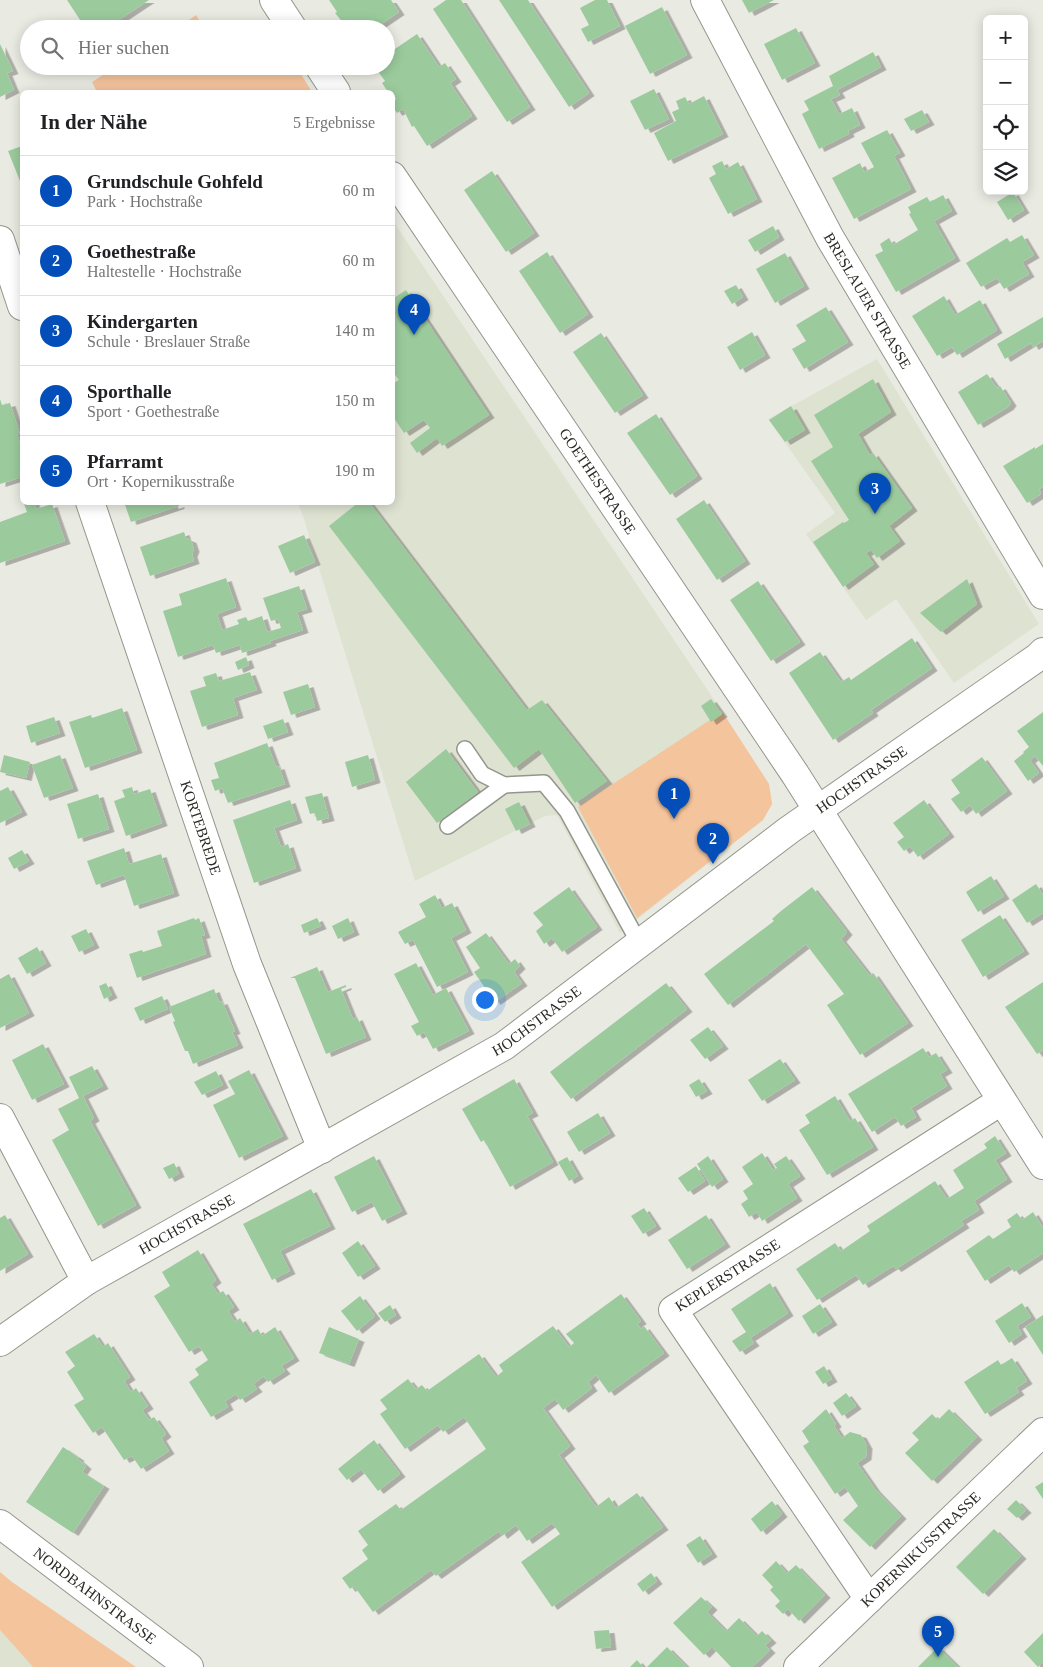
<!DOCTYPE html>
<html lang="de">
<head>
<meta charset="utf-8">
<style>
  :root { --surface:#fff; --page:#f2f2f2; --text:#202124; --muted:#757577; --line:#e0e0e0; --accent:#034eb8 }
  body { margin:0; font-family:"Times New Roman",serif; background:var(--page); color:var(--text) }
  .controls { position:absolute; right:15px; top:15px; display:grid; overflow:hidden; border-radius:8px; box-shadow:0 2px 12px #0003 }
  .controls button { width:45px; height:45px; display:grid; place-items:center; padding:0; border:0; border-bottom:1px solid var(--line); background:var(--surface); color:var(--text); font:25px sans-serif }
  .you { position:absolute; left:484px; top:999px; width:18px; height:18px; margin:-12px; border:4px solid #fff; border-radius:50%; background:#1a73e8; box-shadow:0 0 0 8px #1a73e833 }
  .badge { display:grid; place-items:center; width:32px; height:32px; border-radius:50%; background:var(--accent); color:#fff; font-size:16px; font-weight:700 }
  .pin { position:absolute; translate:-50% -41px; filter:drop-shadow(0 1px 2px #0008) }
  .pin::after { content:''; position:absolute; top:26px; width:18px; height:15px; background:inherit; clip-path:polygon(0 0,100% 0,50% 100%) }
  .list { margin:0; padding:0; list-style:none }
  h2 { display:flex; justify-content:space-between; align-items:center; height:65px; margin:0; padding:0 20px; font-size:21px }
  h2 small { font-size:16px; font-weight:400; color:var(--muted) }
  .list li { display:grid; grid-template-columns:32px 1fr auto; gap:15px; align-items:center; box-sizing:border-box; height:70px; padding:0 20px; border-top:1px solid var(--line) }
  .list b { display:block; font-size:19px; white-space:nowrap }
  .list p { margin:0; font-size:16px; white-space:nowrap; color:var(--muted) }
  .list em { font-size:16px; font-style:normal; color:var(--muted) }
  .icon { flex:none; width:28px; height:28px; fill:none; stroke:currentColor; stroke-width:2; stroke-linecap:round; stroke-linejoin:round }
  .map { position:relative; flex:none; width:1043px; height:1667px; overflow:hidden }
  .search { position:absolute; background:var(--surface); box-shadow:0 2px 12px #0003; left:20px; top:20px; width:375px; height:55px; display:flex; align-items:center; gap:12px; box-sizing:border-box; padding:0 18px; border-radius:28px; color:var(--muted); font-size:19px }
  .panel { position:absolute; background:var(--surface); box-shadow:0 2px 12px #0003; left:20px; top:90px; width:375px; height:415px; border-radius:8px }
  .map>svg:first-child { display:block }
  .built { fill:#dee2d1 }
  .green { fill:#f4c49d }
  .building { fill:#9bcb9d; filter:url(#shadow) }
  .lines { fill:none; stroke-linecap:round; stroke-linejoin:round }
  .lane-casing { stroke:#94968d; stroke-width:18 }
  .street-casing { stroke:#94968d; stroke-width:30 }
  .lane { stroke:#fff; stroke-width:15 }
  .street { stroke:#fff; stroke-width:28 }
  .labels { text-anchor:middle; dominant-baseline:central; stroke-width:5; stroke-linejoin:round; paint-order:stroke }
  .street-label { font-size:15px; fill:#292a26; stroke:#f7f9ef }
</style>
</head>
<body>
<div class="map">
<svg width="1043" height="1667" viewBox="0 0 1043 1667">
  <defs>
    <filter id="shadow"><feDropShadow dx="5.5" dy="3" stdDeviation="0" flood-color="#0004"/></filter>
  </defs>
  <rect width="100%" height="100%" fill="#e9ebe2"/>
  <!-- built -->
  <g class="built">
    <polygon points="393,221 723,713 769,784 772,804 763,820 620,933 557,815 545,816 415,881 303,516 298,503 392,502"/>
    <polygon points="877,359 1039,624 954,683 896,599 866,620 806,534 835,513 768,419"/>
    <polygon points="0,1630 33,1667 0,1667"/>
  </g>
  <!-- green -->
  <g class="green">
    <polygon points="196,15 205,29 176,29"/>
    <polygon points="117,66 296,66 312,92 97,92 92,82"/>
    <polygon points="723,713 769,784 772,804 763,820 637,918 578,807 716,716"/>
    <polygon points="0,1572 12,1582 136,1667 33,1667 0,1630"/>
  </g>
  <!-- building -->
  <g class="building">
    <polygon points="67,0 149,0 105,29 86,29"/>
    <polygon points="329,0 391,0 399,12 374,29 348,29 335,13 337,12"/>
    <polygon points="446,0 461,0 530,107 507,122 433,9"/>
    <polygon points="499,0 528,0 589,93 569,107"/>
    <polygon points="595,0 607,0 620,26 588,42 581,29 589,25 580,8"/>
    <polygon points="742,0 774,0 749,13"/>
    <polygon points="662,7 687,55 650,74 625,26"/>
    <polygon points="796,28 815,63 782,80 764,44"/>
    <polygon points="417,34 439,67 445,63 456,79 450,83 472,116 427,146 414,126 412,127 403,109 397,113 392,106 392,102 396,99 392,92 391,91 388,92 382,83 385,81 374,66 386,66 386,55"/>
    <polygon points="0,44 13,71 7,73 14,90 0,97"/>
    <polygon points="873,52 881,67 837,90 840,95 831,99 839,114 852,108 860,125 848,131 849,134 819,149 802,114 809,110 804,101 833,86 829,76"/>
    <polygon points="654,89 669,119 645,130 630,101"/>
    <polygon points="704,96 723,134 668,161 654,133 676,121 672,112 679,109 676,101 685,97 689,104"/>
    <polygon points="922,110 929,122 911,131 904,119"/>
    <polygon points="887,130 900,153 894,156 911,189 854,219 832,178 860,163 864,172 874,167 861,143"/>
    <polygon points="22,146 22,186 8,151"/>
    <polygon points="722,161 726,169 738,162 757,199 728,214 709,178 716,174 712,166"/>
    <polygon points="492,171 534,233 506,252 464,190"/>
    <polygon points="1013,192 1024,210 1008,220 997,202"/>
    <polygon points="943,195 952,211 934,221 955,258 896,292 875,255 883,251 880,244 889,238 893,245 918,230 909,214 911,213 908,207 927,197 930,202"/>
    <polygon points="773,226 779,237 755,252 748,240"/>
    <polygon points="1022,235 1034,255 1022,262 1029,274 1004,289 997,278 981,287 966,263 1007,238 1010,242"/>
    <polygon points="547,252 588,314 560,333 519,271"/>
    <polygon points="785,253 804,286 775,303 756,269"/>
    <polygon points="736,285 743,297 732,304 724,291"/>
    <polygon points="406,290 489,415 442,446 437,438 417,453 410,443 430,428 424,420 404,433 392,415 392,384 399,380 392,371 392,299"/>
    <polygon points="944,296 955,315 980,300 997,330 957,355 952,347 937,356 912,316"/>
    <polygon points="826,307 848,342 804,369 792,349 806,341 796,325"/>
    <polygon points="1043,317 1043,341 1033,347 1031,343 1005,359 997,344"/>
    <polygon points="752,332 765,355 740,370 727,347"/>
    <polygon points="601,333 643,395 615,413 573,352"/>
    <polygon points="987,374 997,388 1000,386 1011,403 1008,407 978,425 958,392"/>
    <polygon points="873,379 891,412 858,434 870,455 873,453 912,508 889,526 900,541 877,558 871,550 866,553 874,564 843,587 813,542 843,522 844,523 849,520 811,461 833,447 814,415"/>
    <polygon points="0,399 2,405 10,403 20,434 17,434 22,449 21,456 22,477 0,484"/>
    <polygon points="791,406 805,430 785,442 769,420"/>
    <polygon points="656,414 697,476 670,495 627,433"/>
    <polygon points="1043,444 1043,487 1039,489 1041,494 1027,503 1003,466 1035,447 1035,449"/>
    <polygon points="704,500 745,561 717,580 676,519"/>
    <polygon points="29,502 34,502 36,509 52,504 65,541 0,563 0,522 27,512 24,504"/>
    <polygon points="124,502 172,502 173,506 179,504 179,506 131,522"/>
    <polygon points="359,502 369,502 527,710 542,700 607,781 575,803 539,749 514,768 329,526"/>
    <polygon points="184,532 186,538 191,540 194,549 192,554 194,561 150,576 140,547"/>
    <polygon points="304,535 315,562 290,573 278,546"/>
    <polygon points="226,578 236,607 217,614 222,630 239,624 237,620 246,617 248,621 262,616 267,632 281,628 278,619 271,621 263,598 299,586 307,609 297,612 303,630 270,641 271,643 242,653 240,645 216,653 213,645 178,657 163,611 182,605 179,594"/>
    <polygon points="967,579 977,604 941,632 920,613"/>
    <polygon points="758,581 800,642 771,661 730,600"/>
    <polygon points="912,638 932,668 871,710 873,713 833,740 789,673 820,652 841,682 849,677 851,680"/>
    <polygon points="246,657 249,665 238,670 235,662"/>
    <polygon points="250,672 257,690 233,698 238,715 202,727 190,691 206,686 203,677 216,673 219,681"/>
    <polygon points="308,684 315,707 291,715 283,692"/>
    <polygon points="711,699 722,714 711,722 701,706"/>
    <polygon points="122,708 137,750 85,768 69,722 91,715 92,718"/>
    <polygon points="1043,712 1043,766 1035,756 1030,760 1039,773 1028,781 1014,761 1024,753 1023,752 1029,747 1017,731"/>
    <polygon points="54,717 60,733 31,743 26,726"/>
    <polygon points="283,719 288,732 268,739 263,726"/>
    <polygon points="267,743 276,767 279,766 285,784 228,803 222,788 215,791 211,780 219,778 214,763"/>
    <polygon points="446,749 478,792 437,823 406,782"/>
    <polygon points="4,755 30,762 26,778 0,772"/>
    <polygon points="60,755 73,788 44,798 32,765"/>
    <polygon points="368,755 375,780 352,787 345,762"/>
    <polygon points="982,757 1007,791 976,814 970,805 961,812 951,799 960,793 951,780"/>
    <polygon points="8,787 22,812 0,823 0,791"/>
    <polygon points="132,787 134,794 150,789 162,823 126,836 114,801 125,797 122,790"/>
    <polygon points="322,793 329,818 317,821 315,813 310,814 305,797"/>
    <polygon points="98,794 109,829 78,839 67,804"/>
    <polygon points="290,800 297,820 274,828 281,847 288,844 296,868 254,883 233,820"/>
    <polygon points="924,800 949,834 918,857 910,846 904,851 897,842 904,837 893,823"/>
    <polygon points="519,802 530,824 516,831 505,809"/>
    <polygon points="124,848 129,864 161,854 174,893 134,906 124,875 96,885 87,861"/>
    <polygon points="22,850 29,861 14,869 8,858"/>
    <polygon points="991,876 1004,896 978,912 966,892"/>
    <polygon points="1036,884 1043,895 1043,913 1027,923 1012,900"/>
    <polygon points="569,887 597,927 562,952 552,938 544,944 536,931 543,925 533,913"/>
    <polygon points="812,887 847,932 841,939 870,976 873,973 874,974 908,1023 860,1055 827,1005 844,994 806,944 728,1005 704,974 774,921 772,919 781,911"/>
    <polygon points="435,895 442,908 452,903 466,930 451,938 468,972 437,987 413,940 405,944 398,932 426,917 419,904"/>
    <polygon points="1000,915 1024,951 983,977 961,940"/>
    <polygon points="194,918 195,920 199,918 205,935 201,936 206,954 137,978 129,954 142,950 143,952 162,946 157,931"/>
    <polygon points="317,918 321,926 304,933 301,925"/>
    <polygon points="348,918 354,932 338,939 332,926"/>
    <polygon points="86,929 94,945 79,952 71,936"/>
    <polygon points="486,933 509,964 515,959 520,966 514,972 522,983 495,1002 474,972 480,968 466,947"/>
    <polygon points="37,947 46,963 27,974 18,958"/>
    <polygon points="416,963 433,995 446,988 469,1031 433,1049 424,1032 417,1036 411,1026 419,1022 394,974"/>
    <polygon points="317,967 328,992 346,985 346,987 341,989 353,1019 357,1017 366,1037 326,1054 295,978 290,978"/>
    <polygon points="9,974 29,1013 0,1028 0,979"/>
    <polygon points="1043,982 1043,1050 1037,1054 1005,1007"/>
    <polygon points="106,983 112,995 104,999 99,986"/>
    <polygon points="666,983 687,1009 571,1099 550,1072"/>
    <polygon points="214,989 219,1002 222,1001 235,1031 232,1032 238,1045 193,1064 188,1051 185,1051 173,1022 175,1021 169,1007"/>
    <polygon points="162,996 168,1009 140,1021 134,1008"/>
    <polygon points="708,1027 723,1046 705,1059 690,1040"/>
    <polygon points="43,1044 64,1084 32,1100 12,1060"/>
    <polygon points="923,1048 929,1057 936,1053 947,1070 940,1074 947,1086 911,1108 916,1117 901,1126 895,1117 872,1132 848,1094"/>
    <polygon points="780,1059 795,1080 762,1101 748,1080"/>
    <polygon points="92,1066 103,1086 83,1096 94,1118 90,1121 136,1205 98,1226 52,1140 69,1130 58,1109 79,1098 69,1077"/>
    <polygon points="249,1070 283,1136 239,1158 213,1105 235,1094 228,1081"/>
    <polygon points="216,1071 223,1085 202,1095 194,1082"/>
    <polygon points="514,1079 533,1113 527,1116 553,1162 510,1187 484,1140 481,1142 462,1109"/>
    <polygon points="699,1079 707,1091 696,1097 689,1085"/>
    <polygon points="835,1096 850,1121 855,1118 873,1147 827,1175 799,1130 810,1123 805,1115"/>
    <polygon points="598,1113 610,1133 579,1152 567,1132"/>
    <polygon points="995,1136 1006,1153 995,1160 1007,1179 974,1201 979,1210 961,1221 964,1225 896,1269 893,1266 863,1285 856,1275 817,1300 796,1269 835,1243 841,1251 870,1231 867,1226 935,1181 947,1199 964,1188 953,1170 987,1148 984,1144"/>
    <polygon points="762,1153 773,1170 777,1168 774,1164 786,1156 800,1176 788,1184 797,1198 762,1221 757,1212 749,1217 741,1204 748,1199 743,1191 753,1184 742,1167"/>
    <polygon points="374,1156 402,1211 382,1221 372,1202 352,1212 334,1177"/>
    <polygon points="708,1156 723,1179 712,1187 697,1164"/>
    <polygon points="567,1157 578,1176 569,1181 558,1162"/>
    <polygon points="174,1163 179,1174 169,1179 163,1168"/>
    <polygon points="696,1166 705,1181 688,1192 678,1178"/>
    <polygon points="311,1189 330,1226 280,1251 290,1271 272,1280 243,1224"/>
    <polygon points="644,1208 656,1226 643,1234 631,1216"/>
    <polygon points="1033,1212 1043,1228 1043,1253 1014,1272 1009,1265 985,1281 966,1251 989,1235 993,1239 1011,1227 1007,1220 1017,1213 1022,1220"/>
    <polygon points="5,1215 28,1254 0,1271 0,1218"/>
    <polygon points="706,1215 725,1244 687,1269 668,1240"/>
    <polygon points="358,1241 375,1266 358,1277 342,1253"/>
    <polygon points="198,1250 216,1280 211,1284 218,1294 223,1291 234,1307 228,1311 235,1322 240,1318 250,1334 258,1329 262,1336 275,1327 294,1358 281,1366 285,1371 268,1382 264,1376 253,1384 257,1389 240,1400 236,1394 225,1401 228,1407 211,1417 189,1382 199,1375 195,1369 208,1360 199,1346 189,1352 154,1296 170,1286 162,1272"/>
    <polygon points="770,1283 788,1313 750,1338 754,1343 740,1352 732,1341 746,1332 731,1309"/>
    <polygon points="621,1294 641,1321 637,1324 641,1329 644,1326 664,1353 609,1393 596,1375 588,1382 592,1388 563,1410 555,1399 543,1408 570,1446 559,1455 596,1507 609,1497 616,1508 637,1493 663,1527 552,1607 521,1562 560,1534 552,1523 527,1541 516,1525 502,1536 499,1531 436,1576 431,1570 373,1612 354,1586 350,1589 342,1578 368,1559 362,1550 368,1545 358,1531 396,1504 401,1510 486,1449 464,1417 443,1432 438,1425 405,1449 380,1414 387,1409 380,1400 408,1379 416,1389 422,1385 427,1391 479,1354 496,1377 503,1371 499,1365 553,1326 569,1347 574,1343 566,1334"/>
    <polygon points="360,1296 375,1316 357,1331 341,1311"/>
    <polygon points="1022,1303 1031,1317 1017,1326 1022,1334 1009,1343 995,1321"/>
    <polygon points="820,1304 832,1322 813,1334 802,1316"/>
    <polygon points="390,1305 396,1315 385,1322 378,1313"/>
    <polygon points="1043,1315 1043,1355 1025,1327"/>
    <polygon points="329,1327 359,1339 349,1364 319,1353"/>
    <polygon points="94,1334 103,1347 108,1343 130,1377 124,1381 131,1392 136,1388 148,1406 142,1410 149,1420 154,1417 166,1434 161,1438 169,1451 141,1469 132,1456 124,1460 102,1427 93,1433 74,1405 84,1399 67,1372 75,1366 65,1352"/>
    <polygon points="1012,1358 1027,1381 1016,1388 1019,1392 985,1414 964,1382 998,1360 1001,1365"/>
    <polygon points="824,1366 832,1379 823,1384 815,1372"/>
    <polygon points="846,1393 856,1406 842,1416 833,1403"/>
    <polygon points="826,1409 836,1424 834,1426 842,1438 850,1432 861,1435 867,1446 866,1457 857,1463 875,1489 901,1516 870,1547 843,1520 858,1506 845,1487 835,1494 803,1446 809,1442 802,1431"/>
    <polygon points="949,1409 977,1437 932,1481 905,1453 919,1440 912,1433 932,1414 938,1420"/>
    <polygon points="374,1440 400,1474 378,1491 361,1469 347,1480 338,1469"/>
    <polygon points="63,1447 79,1458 78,1459 86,1466 82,1472 104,1486 73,1533 26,1502"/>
    <polygon points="1043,1482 1043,1499 1035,1487"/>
    <polygon points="1016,1500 1026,1510 1017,1518 1007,1509"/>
    <polygon points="772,1501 782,1514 761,1532 751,1519"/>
    <polygon points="994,1529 1021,1556 983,1594 956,1567"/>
    <polygon points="700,1536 712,1554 698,1563 686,1545"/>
    <polygon points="776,1561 787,1573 796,1565 825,1595 799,1621 788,1609 783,1614 775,1606 780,1601 770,1590 773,1587 762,1575"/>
    <polygon points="651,1573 657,1581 643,1592 637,1584"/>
    <polygon points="701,1597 712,1607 707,1612 726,1631 739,1618 757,1636 762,1631 771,1640 765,1645 770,1650 752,1667 731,1667 712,1647 704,1655 673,1623"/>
    <polygon points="609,1630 611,1647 596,1649 594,1631"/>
    <polygon points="1043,1633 1043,1662 1038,1667 1024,1652"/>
    <polygon points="667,1647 687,1667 647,1667"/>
    <polygon points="938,1647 958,1667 918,1667"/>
    <polygon points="637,1660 643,1667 630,1667"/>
  </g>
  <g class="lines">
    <!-- lane casing -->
    <g class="lane-casing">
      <g id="lane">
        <polyline points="465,749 482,774 504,785 544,783 567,811 639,943"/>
        <polyline points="448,826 504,785"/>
      </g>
    </g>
    <!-- street casing -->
    <g class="street-casing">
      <g id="street">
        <polyline points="274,0 293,29"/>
        <path id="s1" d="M705 0 830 238 1043 595"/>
        <polyline points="319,66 336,92"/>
        <path id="s2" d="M392 176 795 774 1043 1165"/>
        <polyline points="0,240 22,306"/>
        <path id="s3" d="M90 502 247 964 322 1149"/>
        <polyline points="0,1118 86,1281"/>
        <path id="s4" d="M0 1342 86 1281 504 1046 789 830 1038 657 1043 652"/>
        <path id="s5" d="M0 1524 189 1667"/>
        <path id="s6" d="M869 1599 673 1310 1001 1101"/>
        <path id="s7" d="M798 1667 1043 1432"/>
      </g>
    </g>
    <!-- lane -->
    <use href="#lane" class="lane"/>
    <!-- street -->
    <use href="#street" class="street"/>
  </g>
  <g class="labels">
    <!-- street labels -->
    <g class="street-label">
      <text stroke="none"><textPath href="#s1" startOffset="342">BRESLAUER STRASSE</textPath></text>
      <text stroke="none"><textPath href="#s2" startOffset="368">GOETHESTRASSE</textPath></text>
      <text stroke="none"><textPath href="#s4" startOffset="1031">HOCHSTRASSE</textPath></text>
      <text stroke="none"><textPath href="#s3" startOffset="344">KORTEBREDE</textPath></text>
      <text stroke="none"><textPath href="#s4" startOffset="626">HOCHSTRASSE</textPath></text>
      <text stroke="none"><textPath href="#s4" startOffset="221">HOCHSTRASSE</textPath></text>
      <text stroke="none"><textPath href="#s6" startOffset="414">KEPLERSTRASSE</textPath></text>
      <text stroke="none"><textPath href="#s7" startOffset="170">KOPERNIKUSSTRASSE</textPath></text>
      <text stroke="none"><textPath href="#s5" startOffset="119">NORDBAHNSTRASSE</textPath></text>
    </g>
  </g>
</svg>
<div class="controls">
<button>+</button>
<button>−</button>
<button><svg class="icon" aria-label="locate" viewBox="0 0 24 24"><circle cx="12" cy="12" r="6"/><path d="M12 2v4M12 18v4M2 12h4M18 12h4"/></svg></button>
<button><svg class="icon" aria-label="layers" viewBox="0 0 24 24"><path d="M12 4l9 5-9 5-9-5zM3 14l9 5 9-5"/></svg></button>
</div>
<div class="you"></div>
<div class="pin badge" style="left:674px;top:819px">1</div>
<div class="pin badge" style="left:713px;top:864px">2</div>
<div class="pin badge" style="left:875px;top:514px">3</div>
<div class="pin badge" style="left:414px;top:335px">4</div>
<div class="pin badge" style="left:938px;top:1657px">5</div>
<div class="search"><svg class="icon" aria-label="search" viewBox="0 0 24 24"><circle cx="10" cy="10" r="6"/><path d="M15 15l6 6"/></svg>Hier suchen</div>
<section class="panel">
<h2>In der Nähe<small>5 Ergebnisse</small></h2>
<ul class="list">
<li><span class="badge">1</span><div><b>Grundschule Gohfeld</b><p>Park · Hochstraße</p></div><em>60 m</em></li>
<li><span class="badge">2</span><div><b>Goethestraße</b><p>Haltestelle · Hochstraße</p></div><em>60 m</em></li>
<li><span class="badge">3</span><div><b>Kindergarten</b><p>Schule · Breslauer Straße</p></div><em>140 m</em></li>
<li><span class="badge">4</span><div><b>Sporthalle</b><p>Sport · Goethestraße</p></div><em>150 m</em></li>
<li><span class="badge">5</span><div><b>Pfarramt</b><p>Ort · Kopernikusstraße</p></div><em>190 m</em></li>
</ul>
</section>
</div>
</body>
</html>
